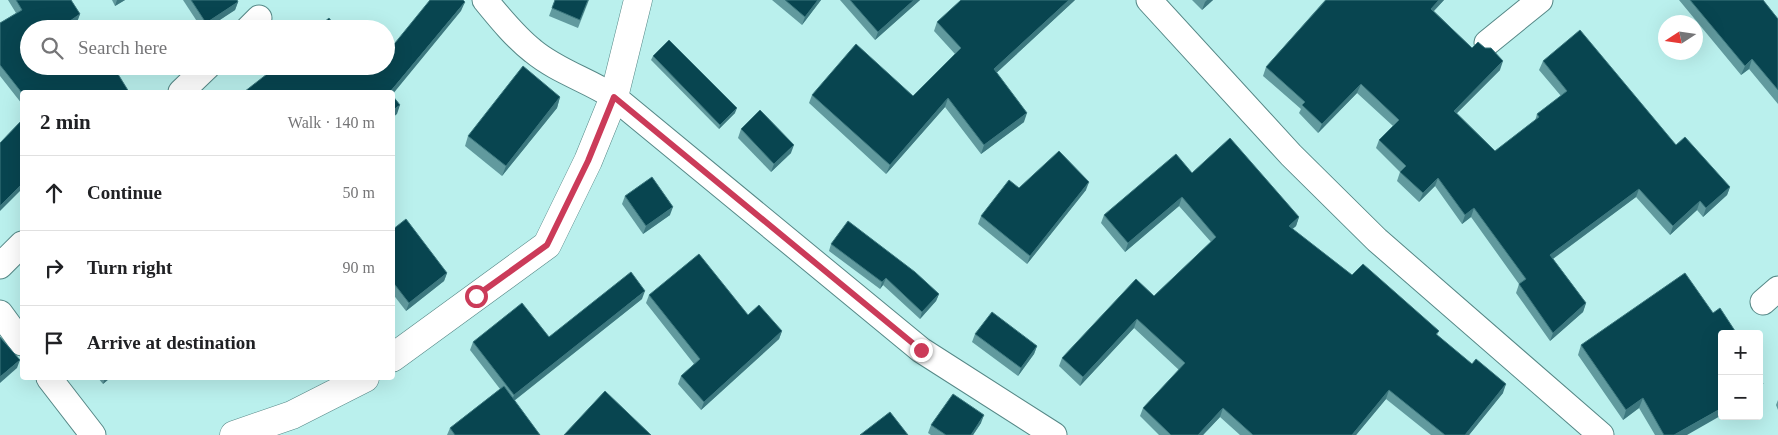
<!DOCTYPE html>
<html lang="en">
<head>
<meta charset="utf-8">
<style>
  :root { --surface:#fff; --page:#f2f2f2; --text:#202124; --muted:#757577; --line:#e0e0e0 }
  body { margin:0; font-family:Georgia,serif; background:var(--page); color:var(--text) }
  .controls { position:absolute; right:15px; bottom:15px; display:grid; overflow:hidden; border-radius:5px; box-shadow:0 5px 20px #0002 }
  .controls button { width:45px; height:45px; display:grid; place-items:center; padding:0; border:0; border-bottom:1px solid var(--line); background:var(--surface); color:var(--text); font:25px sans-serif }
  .compass { position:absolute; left:1658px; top:15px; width:45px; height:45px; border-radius:50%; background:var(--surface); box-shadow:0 5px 20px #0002; rotate:258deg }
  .stop { position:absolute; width:15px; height:15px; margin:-11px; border:4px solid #cb3b59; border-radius:50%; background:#fff }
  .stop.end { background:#cb3b59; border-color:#fff; box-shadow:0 1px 5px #0008 }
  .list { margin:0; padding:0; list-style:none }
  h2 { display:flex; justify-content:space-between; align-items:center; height:65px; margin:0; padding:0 20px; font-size:21px }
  h2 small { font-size:16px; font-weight:400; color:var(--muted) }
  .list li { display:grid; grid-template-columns:32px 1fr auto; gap:15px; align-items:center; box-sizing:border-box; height:75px; padding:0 20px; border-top:1px solid var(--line) }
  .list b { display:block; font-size:19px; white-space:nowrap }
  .list em { font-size:16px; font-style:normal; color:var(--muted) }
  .icon { flex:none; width:28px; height:28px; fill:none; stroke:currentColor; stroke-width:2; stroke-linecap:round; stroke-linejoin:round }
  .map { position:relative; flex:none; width:1778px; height:435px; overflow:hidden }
  .search { position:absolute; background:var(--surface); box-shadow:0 5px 20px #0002; left:20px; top:20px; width:375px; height:55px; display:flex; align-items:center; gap:12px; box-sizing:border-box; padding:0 18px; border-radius:28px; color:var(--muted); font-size:19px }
  .panel { position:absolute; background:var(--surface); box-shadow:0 5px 20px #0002; left:20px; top:90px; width:375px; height:290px; border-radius:5px }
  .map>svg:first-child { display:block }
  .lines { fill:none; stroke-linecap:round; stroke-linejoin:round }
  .minor-casing { stroke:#568887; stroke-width:27 }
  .tertiary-casing { stroke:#568887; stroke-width:29 }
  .minor { stroke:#fff; stroke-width:25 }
  .tertiary { stroke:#fff; stroke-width:28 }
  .wall { fill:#619a9e }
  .shaded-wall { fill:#3d787f }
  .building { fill:#084550; stroke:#3d787f }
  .route { stroke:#cb3b59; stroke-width:6 }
</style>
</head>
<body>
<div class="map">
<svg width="1778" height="435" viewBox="0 0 1778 435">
  <rect width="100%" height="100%" fill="#baf0ed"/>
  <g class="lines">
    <!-- minor casing -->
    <g class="minor-casing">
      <g id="minor">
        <path d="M485 0C499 17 515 37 533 51 557 71 588 80 614 97L921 350 1054 435"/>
        <polyline points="1149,0 1291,155 1377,240 1601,435"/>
        <polyline points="248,29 259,18"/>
        <polyline points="1487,43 1540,0"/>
        <polyline points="181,92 208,66"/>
        <polyline points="0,266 22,244"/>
        <polyline points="1763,302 1778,289"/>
        <polyline points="0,313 22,343"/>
        <polyline points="49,378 93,435"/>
      </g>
    </g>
    <!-- tertiary casing -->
    <g class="tertiary-casing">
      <g id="tertiary">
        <polyline points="392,358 547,245 588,161 614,97 638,0"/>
        <polyline points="234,435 292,415 365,378"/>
      </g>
    </g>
    <!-- minor -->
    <use href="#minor" class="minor"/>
    <!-- tertiary -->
    <use href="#tertiary" class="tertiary"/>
  </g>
  <!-- wall -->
  <g class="wall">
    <polygon points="8,0 71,0 80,14 77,22 73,25 22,92 22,104 0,76 0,23 16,13"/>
    <polygon points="112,0 125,0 115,6"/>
    <polygon points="183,0 237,0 238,2 235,10 206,29 202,29"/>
    <polygon points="555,0 589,0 578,28 549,16"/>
    <polygon points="772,0 821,0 802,25"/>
    <polygon points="840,0 920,0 875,40"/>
    <polygon points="1075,0 996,73 1024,122 981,154 945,107 886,174 809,103 812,95 913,96 955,54 934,31 937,22"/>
    <polygon points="1192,0 1213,0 1202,10"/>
    <polygon points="1325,0 1444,0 1434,11 1472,48 1500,70 1457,113 1495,151 1535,121 1537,114 1561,96 1539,70 1543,61 1676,145 1730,187 1727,195 1703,217 1697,210 1670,235 1636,197 1553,259 1586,303 1583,312 1550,341 1516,293 1519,284 1471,217 1462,224 1435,186 1419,202 1397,181 1400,172 1376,148 1379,140 1393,126 1357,93 1318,133 1299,113 1301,109 1263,76 1266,67"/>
    <polygon points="1679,0 1763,0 1778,19 1778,104 1749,69 1741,75"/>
    <polygon points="653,56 735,113 719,129 651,60"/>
    <polygon points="560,97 557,108 502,176 465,146 468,136"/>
    <polygon points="741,129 791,153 771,172 738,138"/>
    <polygon points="1192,173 1299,217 1296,226 1292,229 1352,275 1439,331 1437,335 1503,393 1469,435 1431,435 1386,399 1356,435 1240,435 1220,417 1203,435 1159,435 1140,416 1143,408 1179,370 1134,328 1080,386 1059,366 1062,358 1154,296 1211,242 1179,206 1125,252 1101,223 1104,215"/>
    <polygon points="1019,188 1086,190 1027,264 978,224 981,216"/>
    <polygon points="625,196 670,215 643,234 622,204"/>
    <polygon points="392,230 447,273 444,281 406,311 392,293"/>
    <polygon points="831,244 939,294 936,301 920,319 883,285 880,289 829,251"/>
    <polygon points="649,295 748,315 782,331 779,339 701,410 678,384 681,376 694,364 646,303"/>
    <polygon points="642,299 514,401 540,435 447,435 450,428 500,389 470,350 473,342 549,337"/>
    <polygon points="975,334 1037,346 1034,354 1018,376 972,342"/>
    <polygon points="1581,345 1687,435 1655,435 1639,408 1623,420 1578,355"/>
    <polygon points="98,378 110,378 103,384"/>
    <polygon points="1778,400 1778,410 1776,405"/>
    <polygon points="981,423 973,435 931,435 928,433 931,425"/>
  </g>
  <!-- shaded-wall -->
  <g class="shaded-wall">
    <polygon points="117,0 125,0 115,6"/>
    <polygon points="818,0 821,0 802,25 805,17"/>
    <polygon points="914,0 920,0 875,40 878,32"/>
    <polygon points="1069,0 1075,0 991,78 994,69"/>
    <polygon points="1207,0 1213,0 1202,10 1205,2"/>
    <polygon points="1439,0 1444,0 1428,17 1431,9"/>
    <polygon points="238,2 235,10 206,29 204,29 206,23"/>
    <polygon points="465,2 461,11 392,95 392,92 390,92"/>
    <polygon points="80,14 77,22 67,29 70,21"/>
    <polygon points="1752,59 1749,69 1741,75 1745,66"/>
    <polygon points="1503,61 1500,70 1451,119 1454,111"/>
    <polygon points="1361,84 1357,93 1318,133 1322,124"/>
    <polygon points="560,97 557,108 502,176 506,166"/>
    <polygon points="948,98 945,107 886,174 890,165"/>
    <polygon points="400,105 397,114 392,118 392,111"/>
    <polygon points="737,108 735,113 719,129 720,125"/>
    <polygon points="1027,113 1024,122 981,154 984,145"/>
    <polygon points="794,145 791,153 771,172 774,164"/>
    <polygon points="1438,178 1435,186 1419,202 1423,193"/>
    <polygon points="1089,182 1086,190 1027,264 1030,256"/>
    <polygon points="22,184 22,189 0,211 0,206"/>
    <polygon points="1730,187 1727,195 1703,217 1706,208"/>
    <polygon points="1639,189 1636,197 1547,263 1550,255"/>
    <polygon points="1182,197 1179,206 1125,252 1128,243"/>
    <polygon points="1700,201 1697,210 1670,235 1673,226"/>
    <polygon points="673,207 670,215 643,234 646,226"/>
    <polygon points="1474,208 1471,217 1462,224 1465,215"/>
    <polygon points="1299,217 1296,226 1286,235 1289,226"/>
    <polygon points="447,273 444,281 406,311 409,303"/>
    <polygon points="886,278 883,285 880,289 882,282"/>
    <polygon points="645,291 642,299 511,403 514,395"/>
    <polygon points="939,294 936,301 920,319 922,312"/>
    <polygon points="1586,303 1583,312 1550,341 1553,333"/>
    <polygon points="1137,319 1134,328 1080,386 1083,377"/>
    <polygon points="782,331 779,339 701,410 704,402"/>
    <polygon points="1037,346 1034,354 1018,376 1021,368"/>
    <polygon points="20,360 17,368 0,383 0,377"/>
    <polygon points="105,378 110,378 103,384"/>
    <polygon points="1506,384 1503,393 1469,435 1465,435"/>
    <polygon points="1763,384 1760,393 1759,393 1759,386"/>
    <polygon points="1389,390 1386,399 1356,435 1352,435"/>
    <polygon points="1643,398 1639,408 1623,420 1626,410"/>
    <polygon points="1223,408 1220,417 1203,435 1198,435"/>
    <polygon points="1722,408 1722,415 1687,435 1674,435"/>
    <polygon points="984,415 981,423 973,435 971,435"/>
  </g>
  <!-- building -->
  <g class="building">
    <polygon points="16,0 71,0 80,14 70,21 75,29 29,29 29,66 113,66 129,92 22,93 0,65 0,23 22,10"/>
    <polygon points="191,0 237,0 238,2 206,23"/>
    <polygon points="430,0 463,0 465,2 390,92 244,92 267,74 264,71 271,66 369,66 372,71 376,66 386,66 386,54"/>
    <polygon points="555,0 588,0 580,20 552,8"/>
    <polygon points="785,0 818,0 805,17"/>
    <polygon points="850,0 914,0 878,32"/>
    <polygon points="961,0 1069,0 994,69 1027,113 984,145 948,98 890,165 812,95 856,44 913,96 961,48 937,22"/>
    <polygon points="1326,0 1439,0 1431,9 1472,48 1478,42 1485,48 1491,48 1503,61 1454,111 1495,151 1539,117 1537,114 1567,91 1543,61 1580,30 1676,145 1685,137 1730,187 1706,208 1700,201 1673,226 1639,189 1550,255 1586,303 1553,333 1519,284 1526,279 1474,208 1465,215 1438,178 1423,193 1400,172 1406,166 1379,140 1399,120 1361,84 1322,124 1302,105 1305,102 1266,67"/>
    <polygon points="1690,0 1763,0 1778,19 1778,90 1752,59 1745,66"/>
    <polygon points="329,18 337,29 316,29"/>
    <polygon points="669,40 737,108 720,125 653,56"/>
    <polygon points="523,66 560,97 506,166 468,136"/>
    <polygon points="392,95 400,105 392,111"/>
    <polygon points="760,110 794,145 774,164 741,129"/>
    <polygon points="22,120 22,184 0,206 0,143"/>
    <polygon points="1230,138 1299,217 1289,226 1352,275 1363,264 1439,331 1436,334 1472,364 1476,359 1506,384 1465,435 1445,435 1389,390 1352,435 1253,435 1223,408 1198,435 1171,435 1143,408 1185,363 1137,319 1083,377 1062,358 1136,279 1154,296 1216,237 1182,197 1128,243 1104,215 1176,154 1192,173"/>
    <polygon points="1059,151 1089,182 1030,256 981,216 1009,180 1019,188"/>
    <polygon points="652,177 673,207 646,226 625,196"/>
    <polygon points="406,219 447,273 409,303 392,281 392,230"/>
    <polygon points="848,221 915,272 939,294 922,312 886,278 882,282 831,244"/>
    <polygon points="699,254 748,315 759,305 782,331 704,402 681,376 700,359 649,295"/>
    <polygon points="631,272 645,291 514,395 473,342 522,303 549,337"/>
    <polygon points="1685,273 1713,313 1720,308 1737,334 1722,334 1722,408 1674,435 1664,435 1643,398 1626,410 1581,345"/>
    <polygon points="992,312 1037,346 1021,368 975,334"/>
    <polygon points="0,337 20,360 0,377"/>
    <polygon points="1759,377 1763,384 1759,386"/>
    <polygon points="504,386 540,435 455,435 450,428"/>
    <polygon points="605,391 651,435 564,435"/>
    <polygon points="953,394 984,415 971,435 946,435 931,425"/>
    <polygon points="890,412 908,435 860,435"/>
  </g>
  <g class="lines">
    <!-- route -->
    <polyline class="route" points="476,296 547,245 588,161 614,97 921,350"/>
  </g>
</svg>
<div class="controls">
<button>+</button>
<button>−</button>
</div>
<svg class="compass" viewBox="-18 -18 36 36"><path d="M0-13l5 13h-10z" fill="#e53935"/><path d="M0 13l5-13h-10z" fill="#757577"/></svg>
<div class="stop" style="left:476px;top:296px"></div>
<div class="stop end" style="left:921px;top:350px"></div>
<div class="search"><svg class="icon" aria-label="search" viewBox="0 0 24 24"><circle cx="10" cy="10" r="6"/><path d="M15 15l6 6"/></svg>Search here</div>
<section class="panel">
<h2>2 min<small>Walk · 140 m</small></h2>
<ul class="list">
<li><svg class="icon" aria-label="ahead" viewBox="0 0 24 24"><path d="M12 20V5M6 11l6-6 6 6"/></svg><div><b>Continue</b></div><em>50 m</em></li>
<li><svg class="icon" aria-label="right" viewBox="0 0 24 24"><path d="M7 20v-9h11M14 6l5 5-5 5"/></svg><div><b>Turn right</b></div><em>90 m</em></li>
<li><svg class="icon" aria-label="arrive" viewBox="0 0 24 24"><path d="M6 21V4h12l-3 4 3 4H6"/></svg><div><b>Arrive at destination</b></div></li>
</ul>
</section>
</div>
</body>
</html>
